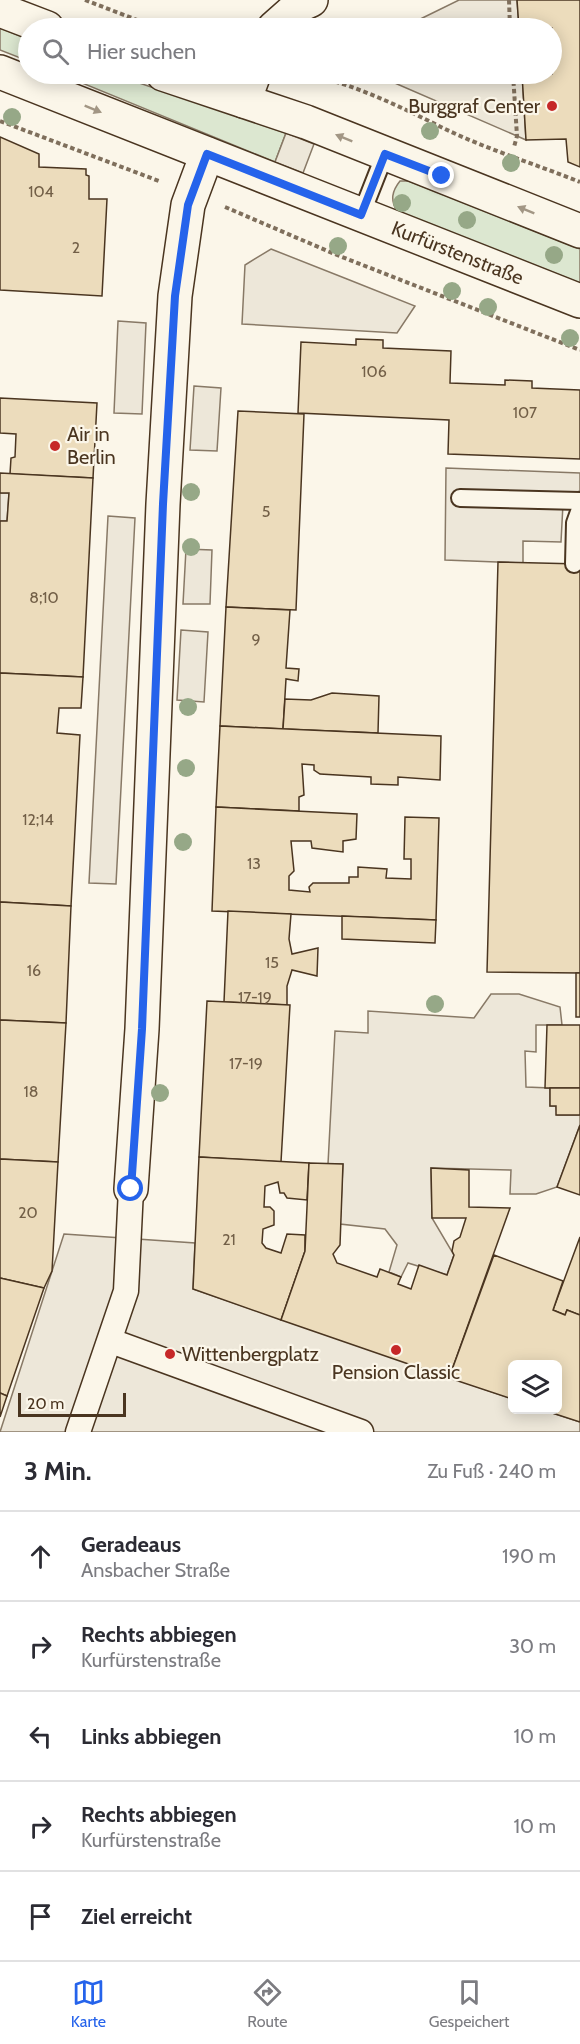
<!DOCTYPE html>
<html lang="de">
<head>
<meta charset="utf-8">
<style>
  :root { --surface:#fff; --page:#f2f2f3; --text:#2b2b33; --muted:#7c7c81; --line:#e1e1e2; --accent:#2563eb }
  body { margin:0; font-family:Cabin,sans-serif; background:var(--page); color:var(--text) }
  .controls { position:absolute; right:18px; bottom:18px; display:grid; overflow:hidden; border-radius:9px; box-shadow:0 3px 15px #0003 }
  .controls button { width:54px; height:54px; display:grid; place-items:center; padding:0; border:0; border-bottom:2px solid var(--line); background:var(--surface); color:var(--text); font:30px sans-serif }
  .scale { position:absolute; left:18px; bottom:15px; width:108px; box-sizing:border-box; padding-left:6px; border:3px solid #4a3520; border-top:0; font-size:16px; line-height:21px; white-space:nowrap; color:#4a3520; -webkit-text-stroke:4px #fbf6e9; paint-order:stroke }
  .stop { position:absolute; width:18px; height:18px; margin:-14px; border:4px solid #2563eb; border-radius:50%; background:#fff }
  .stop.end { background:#2563eb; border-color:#fff; box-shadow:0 2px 6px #0008 }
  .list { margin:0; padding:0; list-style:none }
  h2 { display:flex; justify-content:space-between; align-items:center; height:78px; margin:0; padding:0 24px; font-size:26px }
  h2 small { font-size:20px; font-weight:400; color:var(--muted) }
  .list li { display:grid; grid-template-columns:39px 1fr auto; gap:18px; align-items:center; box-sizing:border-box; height:90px; padding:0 24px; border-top:2px solid var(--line) }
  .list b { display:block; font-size:22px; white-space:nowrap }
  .list p { margin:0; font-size:20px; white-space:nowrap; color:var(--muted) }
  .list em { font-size:20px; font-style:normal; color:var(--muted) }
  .icon { flex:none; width:33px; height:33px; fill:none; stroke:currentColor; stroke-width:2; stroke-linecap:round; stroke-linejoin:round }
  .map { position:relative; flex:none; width:580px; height:1432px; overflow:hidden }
  .search { position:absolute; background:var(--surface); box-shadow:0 3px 15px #0003; left:18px; right:18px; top:18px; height:66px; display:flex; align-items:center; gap:15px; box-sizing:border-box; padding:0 21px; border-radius:33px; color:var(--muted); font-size:22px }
  .sheet { height:528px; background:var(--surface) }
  nav { display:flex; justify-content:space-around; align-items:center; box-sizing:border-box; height:84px; border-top:2px solid var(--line); background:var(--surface); font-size:16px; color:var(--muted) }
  nav a { display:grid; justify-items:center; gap:3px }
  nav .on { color:var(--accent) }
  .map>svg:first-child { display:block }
  .green { fill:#dce7d0; stroke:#887966; stroke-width:1.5 }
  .parking { fill:#ede7d9; stroke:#887966; stroke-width:1.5 }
  .building { fill:#ecdcbc; stroke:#4a3520; stroke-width:1.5 }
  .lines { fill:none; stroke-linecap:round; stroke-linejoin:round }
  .service-casing { stroke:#4a3520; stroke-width:20 }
  .pedestrian-casing { stroke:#4a3520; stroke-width:27 }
  .minor-casing { stroke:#4a3520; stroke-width:36 }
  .secondary-casing { stroke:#4a3520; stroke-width:36 }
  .path { stroke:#7f6f5c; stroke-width:4; stroke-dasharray:4.5 3; stroke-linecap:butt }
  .service { stroke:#fbf6e9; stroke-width:16 }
  .pedestrian { stroke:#fbf6e9; stroke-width:24 }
  .minor { stroke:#fbf6e9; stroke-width:33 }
  .secondary { stroke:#fbf6e9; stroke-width:33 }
  .tree { fill:#96a887 }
  .oneway { fill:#a29684 }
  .route { stroke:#2563eb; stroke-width:8 }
  .poi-dot { fill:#c62828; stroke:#fbf6e9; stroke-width:2 }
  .labels { text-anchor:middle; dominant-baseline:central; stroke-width:4.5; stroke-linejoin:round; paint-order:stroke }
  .number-label { font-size:16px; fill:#725f47 }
  .poi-label { font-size:20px; fill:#4a3520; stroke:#fbf6e9; text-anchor:start }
  .street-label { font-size:20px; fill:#4a3520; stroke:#fbf6e9 }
</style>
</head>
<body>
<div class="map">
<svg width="580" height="1432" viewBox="0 0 580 1432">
  <rect width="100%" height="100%" fill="#fbf6e9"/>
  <!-- green -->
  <g class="green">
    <polygon points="0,28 28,39 28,61 0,50"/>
    <polygon points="77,74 113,74 286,133 275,162 82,83"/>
    <path d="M400 181H409L580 249V283L397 211C390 200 392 191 400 181Z"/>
  </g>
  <!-- parking -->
  <g class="parking">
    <polygon points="459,0 517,0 519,28 402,28"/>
    <polygon points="374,74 522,74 526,140 517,136"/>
    <polygon points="286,133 314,144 303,173 275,162"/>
    <polygon points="271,249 347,279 415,306 397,333 242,324 245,265"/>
    <polygon points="118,321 146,323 142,414 114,413"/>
    <polygon points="194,386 221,388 217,451 190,450"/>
    <polygon points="446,468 580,473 580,491 572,494 563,504 561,542 523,541 523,563 445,560"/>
    <polygon points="0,493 9,493 7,521 0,521"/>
    <polygon points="108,516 135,518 116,884 89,883"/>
    <polygon points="186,549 212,550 210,604 183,604"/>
    <polygon points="181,630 208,632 204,702 177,700"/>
    <polygon points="491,994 519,994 560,1007 562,1025 536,1025 536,1052 525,1051 526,1087 550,1088 550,1106 556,1106 557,1115 580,1115 580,1125 557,1187 536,1194 510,1194 511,1170 431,1168 432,1218 454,1255 447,1275 408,1263 401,1277 389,1272 397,1245 385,1229 340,1224 343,1164 328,1164 335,1031 368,1033 368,1011 474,1018"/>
    <polygon points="64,1234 195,1243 193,1289 512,1399 512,1410 543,1410 580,1422 580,1432 0,1432"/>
  </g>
  <!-- building -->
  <g class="building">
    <polygon points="517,0 580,0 580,167 568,162 566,139 526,140 522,74 552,74 552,28 519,28"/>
    <polygon points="0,137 39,154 39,167 86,169 86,175 89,176 89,199 107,199 102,296 0,290"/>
    <polygon points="356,339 383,340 383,348 451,351 450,383 505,385 505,380 532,381 532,388 580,390 580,459 448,454 449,420 298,413 301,342 356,345"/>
    <polygon points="0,398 97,403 93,478 10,474 11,458 15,457 16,434 0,433"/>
    <polygon points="238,411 304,414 296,610 226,607"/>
    <polygon points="0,473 93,478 83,677 0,673 0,521 7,521 9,493 0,493"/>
    <polygon points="498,562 580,564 580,973 487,972"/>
    <polygon points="226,607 290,610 286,668 299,669 298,681 286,679 283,729 220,726"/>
    <polygon points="0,673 83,677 81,708 59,708 57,733 80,735 71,906 0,902"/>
    <polygon points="332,693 379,696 378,733 283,729 285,699 311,700"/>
    <polygon points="220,726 441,736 440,780 398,777 398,785 371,784 371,777 320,774 314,770 314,765 302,764 304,795 299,797 299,811 216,807"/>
    <polygon points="216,807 357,814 356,839 343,841 343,852 312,848 311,841 291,841 294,871 289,876 289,890 310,892 309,887 313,883 349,883 349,877 358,877 358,867 387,869 386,878 411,879 411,859 404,859 405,817 439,818 436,920 212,911"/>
    <polygon points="0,902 71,906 66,1023 0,1020"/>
    <polygon points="228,911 291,914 289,939 292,954 318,948 317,976 292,970 287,986 287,1005 224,1002"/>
    <polygon points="342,916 436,920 435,943 342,939"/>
    <rect x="576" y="973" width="4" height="44"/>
    <polygon points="207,1001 290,1005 281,1162 199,1157"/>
    <polygon points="0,1020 66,1023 58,1162 0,1159"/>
    <polygon points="547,1025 580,1025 580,1088 545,1088"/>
    <polygon points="550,1088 580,1088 580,1115 556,1115 556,1106 550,1106"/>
    <polygon points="580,1125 580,1195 557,1187"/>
    <polygon points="199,1157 309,1163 307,1200 287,1198 284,1193 280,1193 278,1182 265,1186 264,1207 270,1207 274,1211 274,1225 263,1229 262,1243 266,1248 281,1253 287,1234 305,1235 305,1251 281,1320 193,1289"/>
    <polygon points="0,1159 58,1162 52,1271 44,1288 0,1278"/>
    <polygon points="309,1163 343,1164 340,1245 333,1254 337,1263 377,1277 380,1269 401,1277 398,1284 411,1289 419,1265 447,1275 454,1255 452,1251 454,1241 460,1237 466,1218 432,1218 431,1168 469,1170 469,1207 510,1208 449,1378 281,1320 305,1251"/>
    <polygon points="580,1237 580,1315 567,1310 565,1315 553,1310"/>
    <polygon points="494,1255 563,1281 553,1310 565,1315 567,1310 580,1315 580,1422 543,1410 558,1410 558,1364 512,1364 512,1399 449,1378"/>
    <polygon points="0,1278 44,1288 7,1396 0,1393"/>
    <polygon points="0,1393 7,1396 0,1417"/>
  </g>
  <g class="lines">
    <!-- service casing -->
    <g class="service-casing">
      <g id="service">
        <polyline points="361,215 385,154"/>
        <polyline points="460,498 580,501"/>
        <polyline points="574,564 575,523 580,509"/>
      </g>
    </g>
    <!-- pedestrian casing -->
    <g class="pedestrian-casing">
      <g id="pedestrian">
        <polyline points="111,1341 361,1432"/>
        <polyline points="78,1432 126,1291 131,1189"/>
      </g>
    </g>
    <!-- minor casing -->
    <g class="minor-casing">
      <g id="minor">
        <polyline points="274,28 300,5 311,0"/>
        <polyline points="244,101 254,74"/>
        <polyline points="131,1189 142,1029 163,504 175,296 188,205 207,154"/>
      </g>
    </g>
    <!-- secondary casing -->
    <g class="secondary-casing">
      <g id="secondary">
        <polyline points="0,10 47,28"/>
        <path id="s1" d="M0 72 580 301"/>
        <polyline points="163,74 306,122 580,231"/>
      </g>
    </g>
    <!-- path -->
    <g class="path">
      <polyline points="85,0 158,28"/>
      <polyline points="509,0 510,28"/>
      <path d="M306 74C354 84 399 106 443 128 486 149 535 164 580 182"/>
      <polyline points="513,74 517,136 514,147"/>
      <polyline points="0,121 159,181"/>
      <polyline points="225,207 337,255 580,350"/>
    </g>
    <!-- service -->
    <use href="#service" class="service"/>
    <!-- pedestrian -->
    <use href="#pedestrian" class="pedestrian"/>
    <!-- minor -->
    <use href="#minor" class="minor"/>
    <!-- secondary -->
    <use href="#secondary" class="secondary"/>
  </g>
  <!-- trees -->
  <g class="tree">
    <circle cx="12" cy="117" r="9"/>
    <circle cx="430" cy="131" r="9"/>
    <circle cx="511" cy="163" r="9"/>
    <circle cx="402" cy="203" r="9"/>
    <circle cx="467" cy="220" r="9"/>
    <circle cx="338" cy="246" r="9"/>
    <circle cx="554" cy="255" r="9"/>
    <circle cx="452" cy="291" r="9"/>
    <circle cx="488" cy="307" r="9"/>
    <circle cx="570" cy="338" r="9"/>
    <circle cx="191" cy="492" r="9"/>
    <circle cx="191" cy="547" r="9"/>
    <circle cx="188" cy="707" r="9"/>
    <circle cx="186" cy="768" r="9"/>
    <circle cx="183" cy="842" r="9"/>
    <circle cx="435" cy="1004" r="9"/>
    <circle cx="160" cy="1093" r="9"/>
  </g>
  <!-- one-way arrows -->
  <defs><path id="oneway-solid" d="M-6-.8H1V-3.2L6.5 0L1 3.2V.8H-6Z" transform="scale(1.5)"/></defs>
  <g class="oneway">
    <use href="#oneway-solid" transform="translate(93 109) rotate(22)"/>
    <use href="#oneway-solid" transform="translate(344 138) rotate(-158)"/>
    <use href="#oneway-solid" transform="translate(526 210) rotate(-158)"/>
  </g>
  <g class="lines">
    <!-- route -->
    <polyline class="route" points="131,1189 142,1029 163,504 175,296 188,205 207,154 361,215 385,154 442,176"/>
  </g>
  <!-- markers -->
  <g class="poi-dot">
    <circle cx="552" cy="106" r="6"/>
    <circle cx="55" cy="446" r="6"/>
    <circle cx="396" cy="1350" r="6"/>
    <circle cx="170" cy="1354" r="6"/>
  </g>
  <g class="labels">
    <!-- number labels -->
    <g class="number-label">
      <text x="41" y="191">104</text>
      <text x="76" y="247">2</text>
      <text x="374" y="371">106</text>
      <text x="525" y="412">107</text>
      <text x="266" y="511">5</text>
      <text x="44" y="597">8;10</text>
      <text x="256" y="639">9</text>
      <text x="38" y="819">12;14</text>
      <text x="254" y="863">13</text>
      <text x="272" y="962">15</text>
      <text x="34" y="970">16</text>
      <text x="255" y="997">17-19</text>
      <text x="246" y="1063">17-19</text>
      <text x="31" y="1091">18</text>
      <text x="28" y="1212">20</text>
      <text x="229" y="1239">21</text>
    </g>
    <!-- poi labels -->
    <g class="poi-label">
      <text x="540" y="106" text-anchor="end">Burggraf Center</text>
      <text x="67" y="434">Air in<tspan x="67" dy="23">Berlin</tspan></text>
      <text x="182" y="1354">Wittenbergplatz</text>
      <text x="396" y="1372" text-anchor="middle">Pension Classic</text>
    </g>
    <!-- street labels -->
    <g class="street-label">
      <text stroke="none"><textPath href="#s1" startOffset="492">Kurfürstenstraße</textPath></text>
    </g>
  </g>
</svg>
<div class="controls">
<button><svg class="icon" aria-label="layers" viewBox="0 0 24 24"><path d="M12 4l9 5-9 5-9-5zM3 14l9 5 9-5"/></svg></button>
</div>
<div class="scale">20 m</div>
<div class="stop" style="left:131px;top:1189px"></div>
<div class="stop end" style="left:442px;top:176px"></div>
<div class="search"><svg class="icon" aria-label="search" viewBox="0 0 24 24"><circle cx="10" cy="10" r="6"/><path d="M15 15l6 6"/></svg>Hier suchen</div>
</div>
<section class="sheet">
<h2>3 Min.<small>Zu Fuß · 240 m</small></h2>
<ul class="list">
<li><svg class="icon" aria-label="ahead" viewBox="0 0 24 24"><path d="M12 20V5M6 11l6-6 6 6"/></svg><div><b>Geradeaus</b><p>Ansbacher Straße</p></div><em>190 m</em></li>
<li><svg class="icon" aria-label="right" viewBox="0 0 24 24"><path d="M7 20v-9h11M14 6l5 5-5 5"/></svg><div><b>Rechts abbiegen</b><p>Kurfürstenstraße</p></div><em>30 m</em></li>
<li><svg class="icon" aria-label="left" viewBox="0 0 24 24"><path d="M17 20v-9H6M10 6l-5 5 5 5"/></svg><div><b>Links abbiegen</b></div><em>10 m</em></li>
<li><svg class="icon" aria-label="right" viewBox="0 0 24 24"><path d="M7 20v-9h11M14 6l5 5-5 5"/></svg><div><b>Rechts abbiegen</b><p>Kurfürstenstraße</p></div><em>10 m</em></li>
<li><svg class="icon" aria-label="arrive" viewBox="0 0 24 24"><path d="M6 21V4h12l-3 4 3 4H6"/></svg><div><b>Ziel erreicht</b></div></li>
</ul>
</section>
<nav>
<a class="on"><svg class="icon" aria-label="map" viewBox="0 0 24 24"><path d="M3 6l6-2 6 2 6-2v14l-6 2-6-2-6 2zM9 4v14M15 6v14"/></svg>Karte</a>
<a><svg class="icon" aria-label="directions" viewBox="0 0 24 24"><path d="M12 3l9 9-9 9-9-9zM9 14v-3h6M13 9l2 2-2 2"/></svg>Route</a>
<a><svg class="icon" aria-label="saved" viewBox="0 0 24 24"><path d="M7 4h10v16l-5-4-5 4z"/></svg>Gespeichert</a>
</nav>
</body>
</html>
